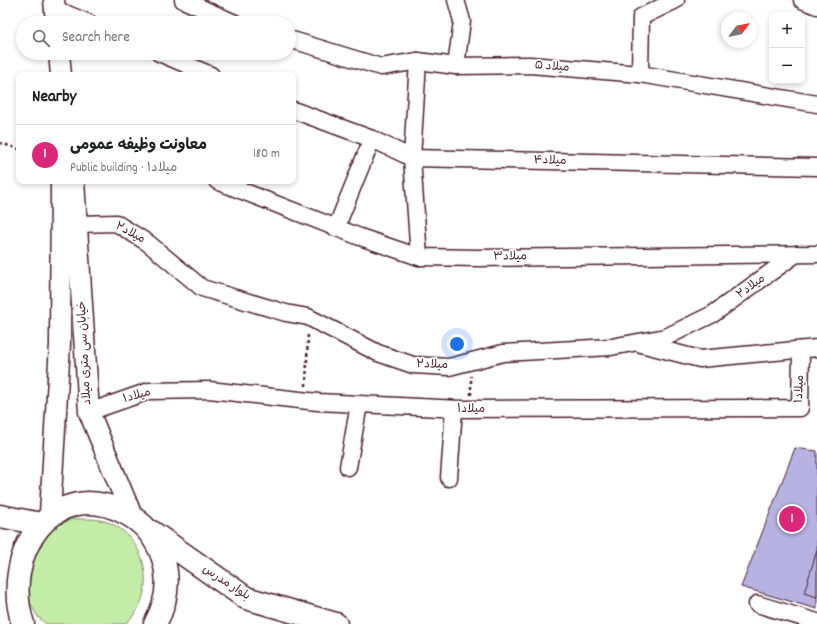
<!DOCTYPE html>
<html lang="en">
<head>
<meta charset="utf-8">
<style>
  :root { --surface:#fff; --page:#f2f2f2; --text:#202124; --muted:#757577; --line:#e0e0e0; --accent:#db2777 }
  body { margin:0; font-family:Dekko,"Playpen Sans Arabic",sans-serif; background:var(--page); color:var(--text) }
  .controls { position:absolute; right:12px; top:12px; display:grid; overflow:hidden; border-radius:8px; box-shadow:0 2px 6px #0003 }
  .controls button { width:36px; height:36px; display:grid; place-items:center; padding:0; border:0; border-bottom:1px solid var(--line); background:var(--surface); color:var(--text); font:20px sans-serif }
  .compass { position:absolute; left:721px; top:12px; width:36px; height:36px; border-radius:50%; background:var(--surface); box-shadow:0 2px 6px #0003; rotate:58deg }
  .you { position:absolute; left:457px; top:344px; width:14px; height:14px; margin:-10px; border:3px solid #fff; border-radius:50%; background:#1a73e8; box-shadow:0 0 0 6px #1a73e833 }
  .badge { display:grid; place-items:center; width:26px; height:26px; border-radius:50%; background:var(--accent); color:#fff; font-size:13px; font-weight:700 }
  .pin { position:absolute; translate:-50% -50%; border:2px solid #fff; box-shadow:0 1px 4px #0006 }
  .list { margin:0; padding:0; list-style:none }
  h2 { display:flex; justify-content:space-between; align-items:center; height:52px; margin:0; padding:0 16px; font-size:17px }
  h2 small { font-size:13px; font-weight:400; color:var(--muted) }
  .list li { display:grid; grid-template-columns:26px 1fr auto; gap:12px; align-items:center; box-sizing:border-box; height:60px; padding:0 16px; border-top:1px solid var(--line) }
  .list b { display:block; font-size:15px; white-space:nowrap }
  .list p { margin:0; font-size:13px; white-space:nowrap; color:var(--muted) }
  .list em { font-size:13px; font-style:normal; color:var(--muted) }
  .icon { flex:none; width:22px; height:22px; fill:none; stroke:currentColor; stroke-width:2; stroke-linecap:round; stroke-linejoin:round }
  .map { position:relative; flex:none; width:817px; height:624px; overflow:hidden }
  .search { position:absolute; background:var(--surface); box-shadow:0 2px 6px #0003; left:16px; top:16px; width:280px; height:44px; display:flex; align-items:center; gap:10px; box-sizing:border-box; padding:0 14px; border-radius:22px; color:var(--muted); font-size:15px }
  .panel { position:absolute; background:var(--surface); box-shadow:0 2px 6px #0003; left:16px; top:72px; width:280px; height:112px; border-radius:8px }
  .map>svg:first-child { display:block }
  .green { fill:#c3eca7; stroke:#868669 }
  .building { fill:#b8b2e3; stroke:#4a1f2b }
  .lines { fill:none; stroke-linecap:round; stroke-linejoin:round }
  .minor-casing { stroke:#4a1f2b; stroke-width:19 }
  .tertiary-casing { stroke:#4a1f2b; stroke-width:23 }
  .secondary-casing { stroke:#4a1f2b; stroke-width:25 }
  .path { stroke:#4a1f2b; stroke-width:2.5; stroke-dasharray:3 3; stroke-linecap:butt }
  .minor { stroke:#fff; stroke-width:16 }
  .tertiary { stroke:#fff; stroke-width:20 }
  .secondary { stroke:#fff; stroke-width:22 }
  .labels { text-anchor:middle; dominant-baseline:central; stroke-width:3.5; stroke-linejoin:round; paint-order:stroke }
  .street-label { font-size:12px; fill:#4a1f2b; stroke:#fff }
</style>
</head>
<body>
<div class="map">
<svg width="817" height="624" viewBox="0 0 817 624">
  <rect width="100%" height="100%" fill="#fff"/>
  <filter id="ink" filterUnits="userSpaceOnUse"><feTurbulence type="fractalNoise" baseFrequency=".025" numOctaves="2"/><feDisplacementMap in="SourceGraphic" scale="8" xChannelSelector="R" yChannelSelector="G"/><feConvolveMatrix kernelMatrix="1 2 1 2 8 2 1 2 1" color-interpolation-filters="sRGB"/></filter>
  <g filter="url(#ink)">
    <!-- green -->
    <path class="green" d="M73 519C86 519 98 518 110 523 149 540 158 597 125 624H46L38 617 28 599 29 557 39 539 55 526Z"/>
    <!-- building -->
    <g class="building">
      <polygon points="795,448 817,451 817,609 741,587"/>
      <polygon points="817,550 817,597 804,593"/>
    </g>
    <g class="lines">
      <!-- minor casing -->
      <g class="minor-casing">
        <g id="minor">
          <polyline points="183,0 235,23"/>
          <polyline points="456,0 462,21 456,66"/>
          <polyline points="802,0 817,6"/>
          <polyline points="55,9 89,23"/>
          <polyline points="289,39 381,67 418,61 456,66 530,65 640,74 817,104"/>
          <polyline points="159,53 211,75"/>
          <polyline points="418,61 412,158 419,257"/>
          <polyline points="640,74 641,17 676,0"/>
          <polyline points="293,110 372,139 412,158 817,167"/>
          <polyline points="217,181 360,237 419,257 479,258 817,254"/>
          <polyline points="77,224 116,223 148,243 202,288 286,313 308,317 378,353 413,365 449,367 503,353 611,347 666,337 713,314 796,254"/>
          <polyline points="336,228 372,139"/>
          <polyline points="641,344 700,359 817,348"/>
          <polyline points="89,412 149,391 209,390 318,402 460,409 800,408 801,351"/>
          <polyline points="348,467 359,404"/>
          <polyline points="449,478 454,409"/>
          <polyline points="757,604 817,622"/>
        </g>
      </g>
      <!-- tertiary casing -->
      <g class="tertiary-casing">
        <g id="tertiary">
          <polyline points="54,0 56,23"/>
          <polyline points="59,53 61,75"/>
          <polyline points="74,181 89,412 132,516"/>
          <polyline points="50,513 60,344 61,181"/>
        </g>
      </g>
      <!-- secondary casing -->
      <g class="secondary-casing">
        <g id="secondary">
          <polyline points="0,516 36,523"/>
          <polyline points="152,532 246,598 336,624"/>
          <path d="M23 624C0 554 53 475 125 513 143 522 156 538 163 558 170 581 167 603 155 624"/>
        </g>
      </g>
      <!-- path -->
      <g class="path">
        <polyline points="0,143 19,149"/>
        <polyline points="306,386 308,333"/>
        <polyline points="471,395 471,376"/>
      </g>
      <!-- minor -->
      <use href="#minor" class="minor"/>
      <!-- tertiary -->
      <use href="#tertiary" class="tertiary"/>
      <!-- secondary -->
      <use href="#secondary" class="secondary"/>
    </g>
  </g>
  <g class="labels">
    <!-- street labels -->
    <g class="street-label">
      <text transform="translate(552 67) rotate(4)">میلاد ۵</text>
      <text transform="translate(550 161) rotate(1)">میلاد۴</text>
      <text transform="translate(130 233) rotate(28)">میلاد۲</text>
      <text transform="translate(510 257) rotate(-1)">میلاد۳</text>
      <text transform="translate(751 287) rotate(-36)">میلاد۲</text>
      <text transform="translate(85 353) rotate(-93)">خیابان سی متری میلاد</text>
      <text transform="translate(432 365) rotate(2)">میلاد۲</text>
      <text transform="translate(800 389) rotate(-87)">میلاد۱</text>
      <text transform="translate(137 396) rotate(-16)">میلاد۱</text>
      <text x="471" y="409">میلاد۱</text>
      <text transform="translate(226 583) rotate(33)">بلوار مدرس</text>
    </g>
  </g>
</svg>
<div class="controls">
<button>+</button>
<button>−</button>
</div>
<svg class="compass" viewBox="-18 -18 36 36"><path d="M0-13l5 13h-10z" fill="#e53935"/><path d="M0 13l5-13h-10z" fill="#757577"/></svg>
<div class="you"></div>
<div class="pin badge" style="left:792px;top:519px">1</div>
<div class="search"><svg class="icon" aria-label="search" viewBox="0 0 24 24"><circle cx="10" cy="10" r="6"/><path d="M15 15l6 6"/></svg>Search here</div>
<section class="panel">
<h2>Nearby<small></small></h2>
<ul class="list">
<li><span class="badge">1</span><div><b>معاونت وظیفه عمومی</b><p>Public building · میلاد۱</p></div><em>180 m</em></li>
</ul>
</section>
</div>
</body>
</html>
